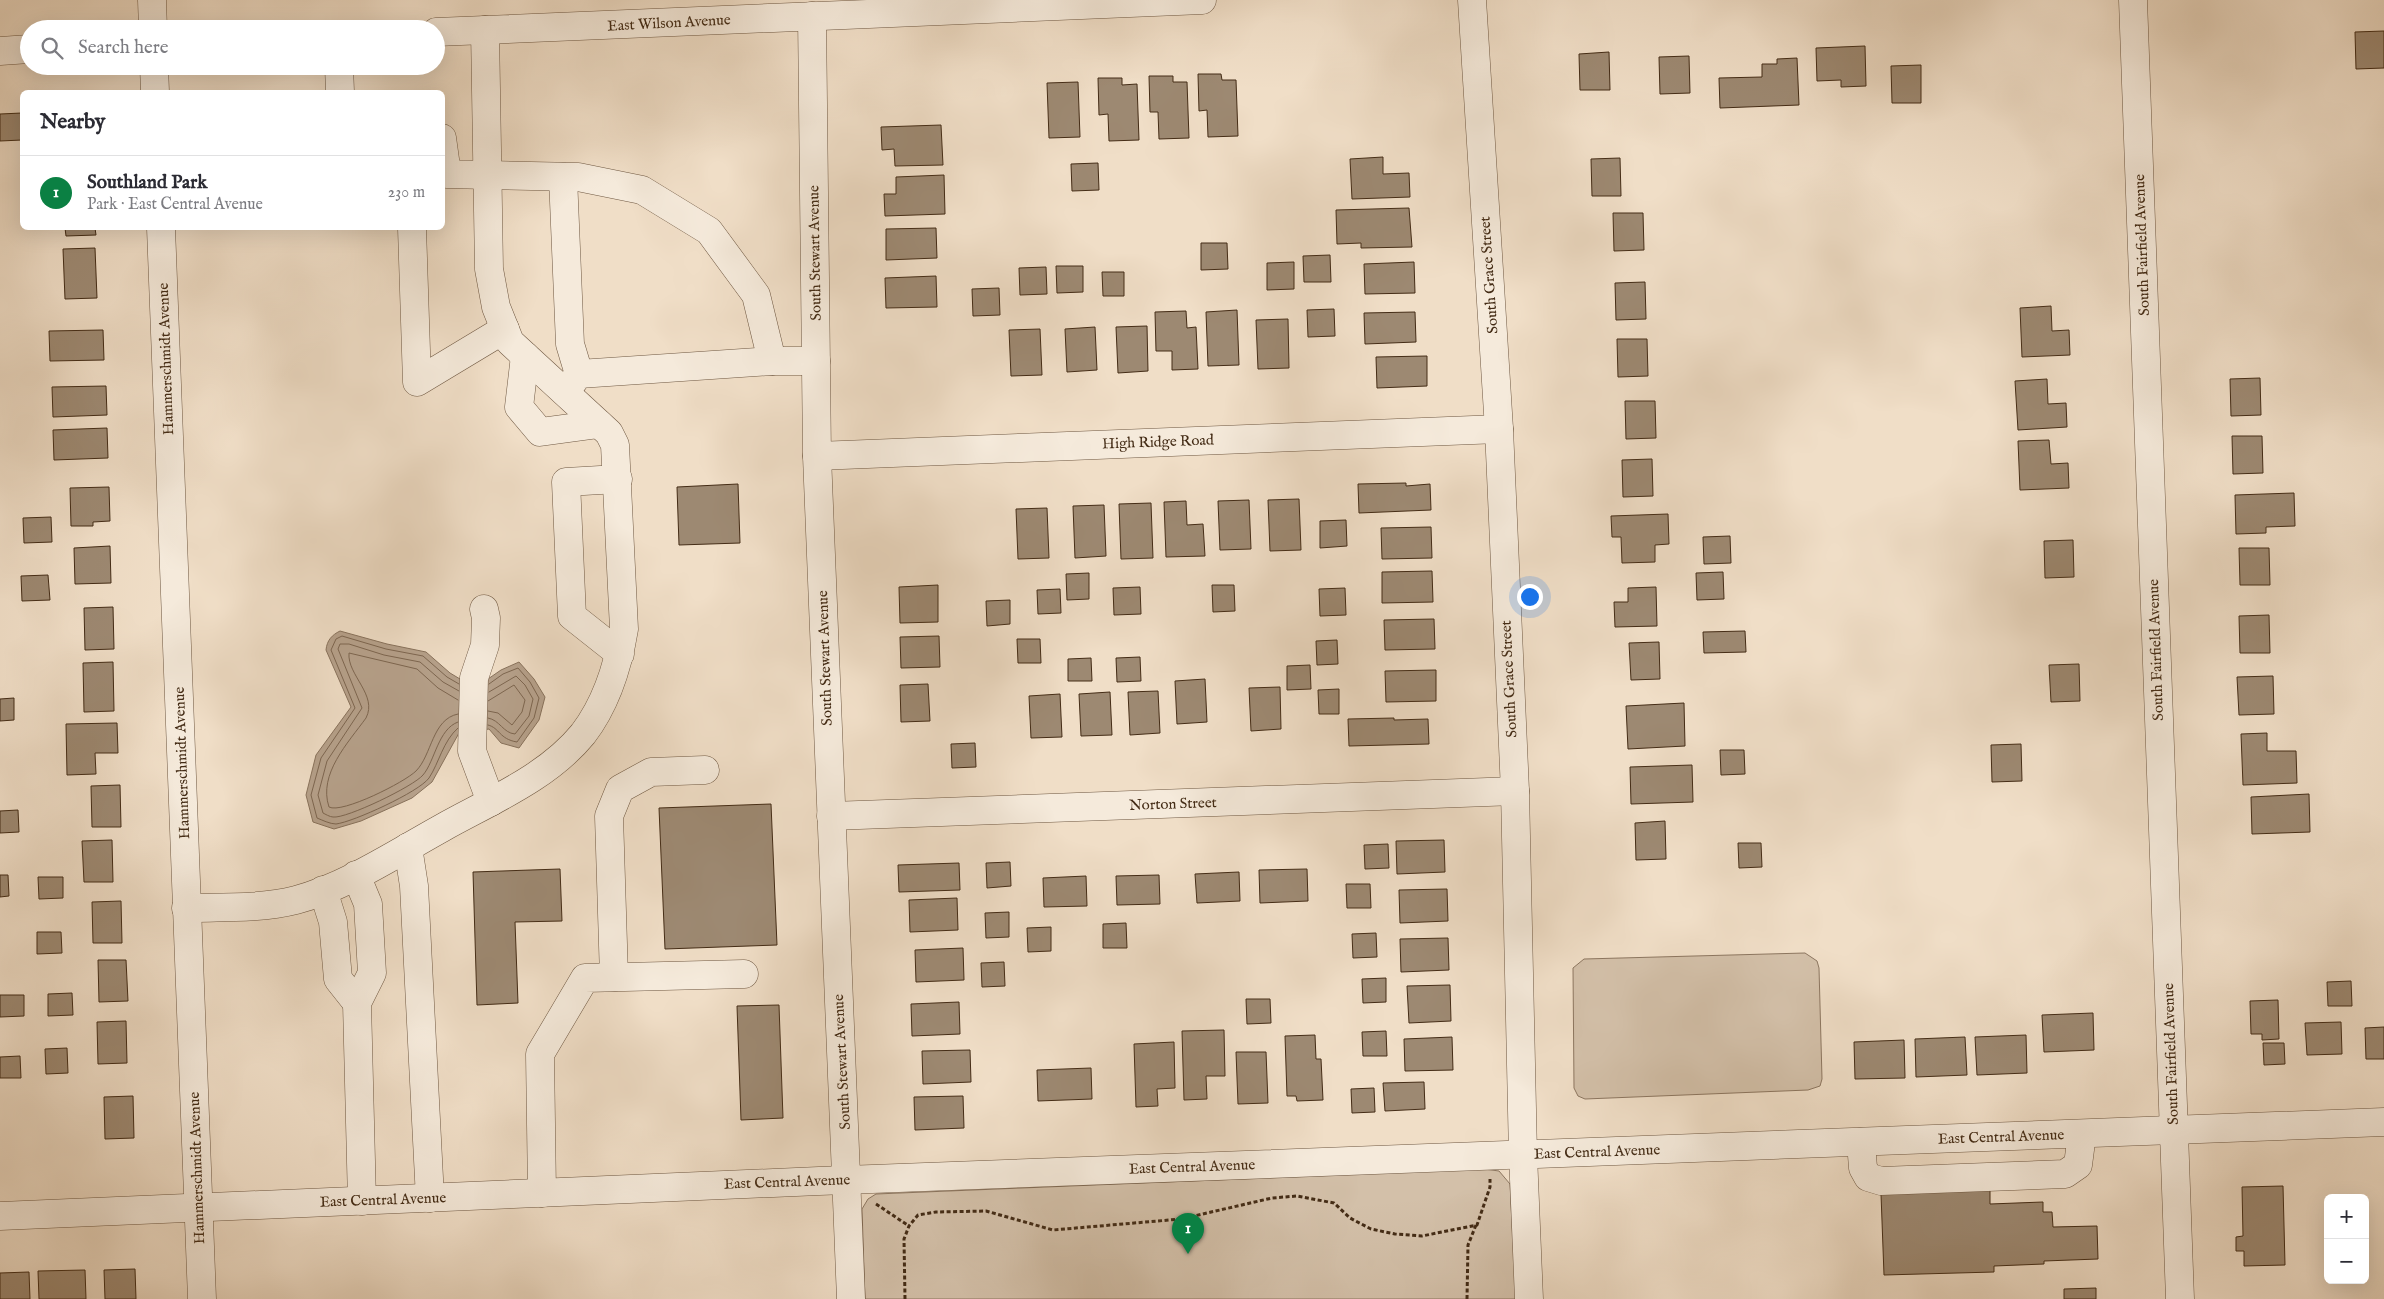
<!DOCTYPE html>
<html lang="en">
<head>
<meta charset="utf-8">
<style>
  :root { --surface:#fff; --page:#f2f2f3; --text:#2b2b33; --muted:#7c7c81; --line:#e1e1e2; --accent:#0b8043 }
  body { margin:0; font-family:"IM FELL English",serif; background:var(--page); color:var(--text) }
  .controls { position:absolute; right:15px; bottom:15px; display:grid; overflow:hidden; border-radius:8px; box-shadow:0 5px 20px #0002 }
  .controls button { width:45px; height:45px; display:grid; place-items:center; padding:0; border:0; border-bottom:1px solid var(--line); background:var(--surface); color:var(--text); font:25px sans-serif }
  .you { position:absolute; left:1529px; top:596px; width:18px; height:18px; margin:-12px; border:4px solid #fff; border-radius:50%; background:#1a73e8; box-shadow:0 0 0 8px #1a73e833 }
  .badge { display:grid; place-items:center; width:32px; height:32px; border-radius:50%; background:var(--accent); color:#fff; font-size:16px; font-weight:700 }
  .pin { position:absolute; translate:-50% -41px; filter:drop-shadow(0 1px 2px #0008) }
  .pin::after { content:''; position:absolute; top:26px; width:18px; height:15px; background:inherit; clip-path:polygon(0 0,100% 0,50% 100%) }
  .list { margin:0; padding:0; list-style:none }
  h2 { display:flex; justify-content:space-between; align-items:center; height:65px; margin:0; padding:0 20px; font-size:21px }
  h2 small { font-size:16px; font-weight:400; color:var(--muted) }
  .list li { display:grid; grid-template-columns:32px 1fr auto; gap:15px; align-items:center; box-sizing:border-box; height:75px; padding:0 20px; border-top:1px solid var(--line) }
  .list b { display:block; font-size:19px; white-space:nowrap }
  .list p { margin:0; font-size:16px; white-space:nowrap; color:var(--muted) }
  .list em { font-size:16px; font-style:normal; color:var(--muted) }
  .icon { flex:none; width:28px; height:28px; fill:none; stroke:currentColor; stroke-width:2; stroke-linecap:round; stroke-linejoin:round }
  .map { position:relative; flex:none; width:2384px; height:1299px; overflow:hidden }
  .search { position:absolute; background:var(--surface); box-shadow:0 5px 20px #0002; left:20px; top:20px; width:425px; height:55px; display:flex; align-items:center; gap:12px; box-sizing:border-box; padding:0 18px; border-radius:28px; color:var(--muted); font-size:19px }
  .panel { position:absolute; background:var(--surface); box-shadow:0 5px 20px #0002; left:20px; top:90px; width:425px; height:140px; border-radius:8px }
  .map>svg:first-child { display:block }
  .green { fill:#d3c0a9; stroke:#8c7660 }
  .water { fill:#b6a18b; stroke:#88725c }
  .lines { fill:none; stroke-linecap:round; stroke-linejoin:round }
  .shore { stroke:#7d6650; stroke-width:1 }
  .building { fill:#9d8972; stroke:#442c16 }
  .minor-casing { stroke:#6f5842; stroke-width:29 }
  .path { stroke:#442c16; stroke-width:3; stroke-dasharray:4 2.5; stroke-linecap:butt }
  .minor { stroke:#f5eadb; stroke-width:28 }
  .labels { text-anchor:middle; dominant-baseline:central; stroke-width:4; stroke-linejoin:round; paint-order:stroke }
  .street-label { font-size:15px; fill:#442c16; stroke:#f5eadb }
</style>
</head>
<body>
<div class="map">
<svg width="2384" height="1299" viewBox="0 0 2384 1299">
  <rect width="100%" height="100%" fill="#f0dec7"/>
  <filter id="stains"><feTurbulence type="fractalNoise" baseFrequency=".004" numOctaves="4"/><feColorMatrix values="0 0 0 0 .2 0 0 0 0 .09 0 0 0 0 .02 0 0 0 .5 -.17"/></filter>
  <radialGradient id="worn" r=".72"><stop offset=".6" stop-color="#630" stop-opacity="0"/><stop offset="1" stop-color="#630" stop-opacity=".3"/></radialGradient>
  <!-- green -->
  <g class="green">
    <polygon points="1805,953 1817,961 1819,968 1822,1079 1820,1086 1808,1090 1585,1099 1578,1096 1574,1088 1573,968 1584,959"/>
    <polygon points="1484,1169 1499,1171 1510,1184 1516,1299 865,1299 862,1209 868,1199 876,1194"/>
  </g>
  <!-- water -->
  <path class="water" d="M340 631 387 644 426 652 450 673 475 688 501 670 519 662 534 679 545 697 539 720 519 748 501 743 489 729 459 733 432 782 412 798 361 821 334 829 313 822 306 795 316 755 351 707 326 650C327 640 332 635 340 631Z"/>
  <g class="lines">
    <!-- shore -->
    <g class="shore">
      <polyline points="488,711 498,713 512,725 522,712 525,700 514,685 488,701"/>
      <path d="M458 714C432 719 432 755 416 771 405 782 342 814 329 807 318 774 348 743 366 718 378 695 347 675 349 653L417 669 438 688 458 700"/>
      <path d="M488 718C500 720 503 733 515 734L529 716 533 699 525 685 516 676 489 692"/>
      <path d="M458 722C438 729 435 761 423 775 414 786 346 819 333 817 330 817 325 814 323 813L318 795 327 761 362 708 338 649 340 644H349L384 655 420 662 443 682 459 691"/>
      <path d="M488 725C500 728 499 739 517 742L534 718 539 698 530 682 518 668 503 674 489 684"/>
      <path d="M458 728C443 741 439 763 429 778 419 792 353 822 336 824 330 824 322 820 317 818L311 795 321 758 355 708 331 650 336 639 342 636 386 649 423 656 447 677 459 684"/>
    </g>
  </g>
  <!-- building -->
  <g class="building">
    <polygon points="2384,31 2384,68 2356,69 2355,32"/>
    <polygon points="1865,46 1866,86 1841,87 1841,80 1817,81 1816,48"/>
    <polygon points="1609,52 1610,90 1580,90 1579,54"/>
    <polygon points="1689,56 1690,93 1660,94 1659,57"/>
    <polygon points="1797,58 1799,105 1720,108 1719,78 1762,77 1762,64 1777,64 1777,59"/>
    <polygon points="1921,65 1921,103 1892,103 1891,66"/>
    <polygon points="1198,74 1221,74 1222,80 1236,80 1238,136 1208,137 1207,110 1199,111"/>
    <polygon points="1149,76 1173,76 1173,82 1187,82 1189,138 1159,139 1158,112 1150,112"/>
    <polygon points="1098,78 1122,78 1122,85 1137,84 1139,140 1109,141 1108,114 1099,115"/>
    <polygon points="1078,82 1080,137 1049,138 1047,83"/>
    <polygon points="22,113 22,140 0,141 0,114"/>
    <polygon points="941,125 943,165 895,166 894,149 882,150 881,127"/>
    <polygon points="1383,157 1383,174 1409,173 1410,197 1352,199 1350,159"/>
    <polygon points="1620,158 1621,196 1592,196 1591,159"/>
    <polygon points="1098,163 1099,190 1072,191 1071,164"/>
    <polygon points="944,175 945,214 885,216 884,194 896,194 896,177"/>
    <polygon points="1409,208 1412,247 1361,248 1361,243 1337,244 1336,210"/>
    <polygon points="1613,213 1643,213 1644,250 1614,251"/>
    <polygon points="65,228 95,228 96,235 66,236"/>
    <polygon points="936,228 937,258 886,260 886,229"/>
    <polygon points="1201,243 1227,243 1228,269 1201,270"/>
    <polygon points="95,248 97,298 65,299 63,249"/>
    <polygon points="1330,255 1331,282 1304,282 1303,256"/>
    <polygon points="1294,262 1294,289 1267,290 1267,263"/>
    <polygon points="1414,262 1415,293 1365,294 1364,264"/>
    <polygon points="1056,266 1083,266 1083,292 1057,293"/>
    <polygon points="1046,267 1047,294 1020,295 1019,268"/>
    <polygon points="1102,272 1124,272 1124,296 1103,296"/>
    <polygon points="936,276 937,307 886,308 885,278"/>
    <polygon points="1645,282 1646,319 1616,320 1615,283"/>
    <polygon points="999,288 1000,315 973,316 972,289"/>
    <polygon points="2051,306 2052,331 2069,330 2070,355 2022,357 2020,308"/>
    <polygon points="1334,309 1335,336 1308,337 1307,310"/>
    <polygon points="1237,310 1239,365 1208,366 1206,312"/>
    <polygon points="1186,311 1187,328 1196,327 1198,369 1172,370 1172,351 1156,351 1155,312"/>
    <polygon points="1415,312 1416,342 1365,344 1364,313"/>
    <polygon points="1288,319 1289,368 1258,369 1256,320"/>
    <polygon points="1147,326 1148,371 1118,373 1116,327"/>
    <polygon points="1095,327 1097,370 1067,372 1065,329"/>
    <polygon points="1040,329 1042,375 1011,376 1009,330"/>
    <polygon points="103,330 104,360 50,361 49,331"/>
    <polygon points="1617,339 1647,339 1648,376 1618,377"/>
    <polygon points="1427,356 1427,386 1377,388 1376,357"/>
    <polygon points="2260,378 2261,415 2231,416 2230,379"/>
    <polygon points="2047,379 2048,404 2066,403 2067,427 2018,430 2015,381"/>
    <polygon points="106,386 107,415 53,417 52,387"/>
    <polygon points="1625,401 1655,401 1656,438 1626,439"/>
    <polygon points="107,428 108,458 54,460 53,430"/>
    <polygon points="2232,436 2262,436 2263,473 2233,474"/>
    <polygon points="2049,440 2051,464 2068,463 2069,488 2020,490 2018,441"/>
    <polygon points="1652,459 1653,496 1623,497 1622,460"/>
    <polygon points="1406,483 1406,486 1430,484 1431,510 1359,513 1358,484"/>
    <polygon points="738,484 740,543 679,545 677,487"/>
    <polygon points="109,487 110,521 93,522 93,526 71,526 70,488"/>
    <polygon points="2294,493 2295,526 2266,527 2266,533 2236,534 2235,495"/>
    <polygon points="1299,499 1301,550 1270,551 1268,500"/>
    <polygon points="1249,500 1251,549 1220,550 1218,501"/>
    <polygon points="1186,501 1187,525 1203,524 1205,556 1166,557 1164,502"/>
    <polygon points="1151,503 1153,558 1121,559 1119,504"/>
    <polygon points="1104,505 1106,556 1075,558 1073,506"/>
    <polygon points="1047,508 1049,558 1018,559 1016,509"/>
    <polygon points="1668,514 1669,544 1655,545 1655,562 1622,563 1621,537 1612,537 1611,516"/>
    <polygon points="51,517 52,542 24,543 23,518"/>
    <polygon points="1346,520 1347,546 1320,548 1320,521"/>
    <polygon points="1431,527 1432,558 1382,559 1381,528"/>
    <polygon points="1730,536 1731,563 1704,564 1703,537"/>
    <polygon points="2073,540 2074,577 2045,578 2044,541"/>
    <polygon points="110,546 111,583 75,584 74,548"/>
    <polygon points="2239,548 2269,548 2270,585 2240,585"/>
    <polygon points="1432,571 1433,602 1382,603 1382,572"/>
    <polygon points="1723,572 1724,599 1697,600 1696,573"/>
    <polygon points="1089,573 1089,599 1067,600 1066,574"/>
    <polygon points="48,575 50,600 22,601 21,576"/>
    <polygon points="938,585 938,622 900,623 899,587"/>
    <polygon points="1212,585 1234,585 1235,611 1213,612"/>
    <polygon points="1140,587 1141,614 1114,615 1113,588"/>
    <polygon points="1656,587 1657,626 1615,627 1614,602 1628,602 1628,588"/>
    <polygon points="1345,588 1346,615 1320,616 1319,589"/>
    <polygon points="1060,589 1061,613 1038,614 1037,590"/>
    <polygon points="1010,600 1010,624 987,626 986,601"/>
    <polygon points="113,607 114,649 85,650 84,608"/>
    <polygon points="2269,615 2270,653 2240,653 2239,616"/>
    <polygon points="1434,619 1435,649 1385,650 1384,620"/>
    <polygon points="1745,631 1746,652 1704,653 1703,632"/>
    <polygon points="939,636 940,667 901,668 900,637"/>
    <polygon points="1017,639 1040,639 1041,663 1018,663"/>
    <polygon points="1337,640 1338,664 1317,665 1316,641"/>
    <polygon points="1659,642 1660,679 1631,680 1629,643"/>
    <polygon points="1140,657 1141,681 1117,682 1116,658"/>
    <polygon points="1091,658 1092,681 1068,681 1068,659"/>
    <polygon points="113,662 114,711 84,712 83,663"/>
    <polygon points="2079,664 2080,701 2051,702 2049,665"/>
    <polygon points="1310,665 1311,689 1287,690 1287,666"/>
    <polygon points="1436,670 1436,701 1386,702 1385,671"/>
    <polygon points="2273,676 2274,714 2239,715 2237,677"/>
    <polygon points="1205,679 1207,722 1177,724 1175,681"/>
    <polygon points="928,684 930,721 901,722 900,685"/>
    <polygon points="1280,687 1281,729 1251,731 1249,688"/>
    <polygon points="1339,689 1339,714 1319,714 1318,690"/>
    <polygon points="1158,691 1160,733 1130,735 1128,692"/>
    <polygon points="1110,692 1112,735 1081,736 1079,694"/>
    <polygon points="1060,694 1062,737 1031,738 1029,696"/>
    <polygon points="14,698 14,720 0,721 0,699"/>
    <polygon points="1684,703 1685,746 1628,749 1626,706"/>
    <polygon points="1394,718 1394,720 1428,719 1429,744 1349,746 1348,719"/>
    <polygon points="117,723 118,753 95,753 96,774 67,775 66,724"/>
    <polygon points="2267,733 2267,751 2296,751 2297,783 2243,785 2241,734"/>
    <polygon points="975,743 976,767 952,768 951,744"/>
    <polygon points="2021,744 2022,781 1992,782 1991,745"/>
    <polygon points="1720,750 1744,750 1745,774 1721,775"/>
    <polygon points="1692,765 1693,802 1631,804 1630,767"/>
    <polygon points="120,785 121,827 92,827 91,786"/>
    <polygon points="2309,794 2310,832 2252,834 2251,797"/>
    <polygon points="771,804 777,945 665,949 659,808"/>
    <polygon points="18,810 19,832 0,833 0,811"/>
    <polygon points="1665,821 1666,859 1636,860 1635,823"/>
    <polygon points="112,840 113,882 84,882 82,841"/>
    <polygon points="1444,840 1445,872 1397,874 1396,841"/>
    <polygon points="1738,843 1761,843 1762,867 1739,868"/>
    <polygon points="1388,844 1389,868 1365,869 1364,845"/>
    <polygon points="1010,862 1011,886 987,888 986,863"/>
    <polygon points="959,863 960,890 899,892 898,865"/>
    <polygon points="560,869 562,921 515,922 518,1003 477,1005 473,872"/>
    <polygon points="1307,869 1308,901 1260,903 1259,870"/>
    <polygon points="1239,872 1240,901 1197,903 1195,874"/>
    <polygon points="0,875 8,875 9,896 0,897"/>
    <polygon points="1159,875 1160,904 1117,905 1116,876"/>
    <polygon points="1086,876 1087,906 1044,907 1043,878"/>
    <polygon points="38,877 63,877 63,898 39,899"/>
    <polygon points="1346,884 1370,884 1371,908 1347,908"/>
    <polygon points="1447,889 1448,921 1400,923 1399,890"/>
    <polygon points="957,898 958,930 910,932 909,900"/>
    <polygon points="121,901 122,943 93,943 92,902"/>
    <polygon points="1009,912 1009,937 986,938 985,913"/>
    <polygon points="1126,923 1127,948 1103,948 1103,924"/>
    <polygon points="1051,927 1051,951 1028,952 1027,928"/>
    <polygon points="37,932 61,932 62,953 37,954"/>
    <polygon points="1376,933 1377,957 1353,958 1352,934"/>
    <polygon points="1448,938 1449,970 1401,972 1400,939"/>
    <polygon points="963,948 964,980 916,982 915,950"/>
    <polygon points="98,960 126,960 128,1001 99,1002"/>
    <polygon points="1004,962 1005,986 982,987 981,963"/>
    <polygon points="1386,978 1386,1002 1363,1003 1362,979"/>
    <polygon points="2351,981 2352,1006 2328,1006 2327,982"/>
    <polygon points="1450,985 1451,1021 1409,1023 1407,986"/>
    <polygon points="72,993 73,1015 48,1016 48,994"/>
    <polygon points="0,995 24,995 24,1016 0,1017"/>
    <polygon points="1246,999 1270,999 1271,1023 1247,1024"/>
    <polygon points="2278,1000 2279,1039 2262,1040 2262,1034 2251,1034 2250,1001"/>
    <polygon points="959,1002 960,1034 912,1036 911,1004"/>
    <polygon points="779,1005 783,1118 741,1120 737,1006"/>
    <polygon points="2093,1013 2094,1050 2044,1052 2042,1015"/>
    <polygon points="126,1021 127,1063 98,1064 97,1022"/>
    <polygon points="2341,1022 2342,1054 2307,1055 2305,1023"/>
    <polygon points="2384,1027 2384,1059 2366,1059 2365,1028"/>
    <polygon points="1224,1030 1225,1076 1206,1076 1207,1099 1184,1100 1182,1031"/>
    <polygon points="1386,1031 1387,1056 1363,1056 1362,1032"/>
    <polygon points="1315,1035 1316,1059 1321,1059 1323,1100 1297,1101 1296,1096 1287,1096 1285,1036"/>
    <polygon points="2026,1035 2027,1073 1977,1075 1975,1037"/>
    <polygon points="1452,1037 1453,1070 1405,1071 1404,1039"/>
    <polygon points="1965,1037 1967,1075 1916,1077 1915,1039"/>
    <polygon points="1904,1040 1905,1078 1855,1079 1854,1042"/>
    <polygon points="1174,1042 1175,1088 1157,1089 1158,1106 1136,1107 1134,1044"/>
    <polygon points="2263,1043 2284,1043 2285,1064 2264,1065"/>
    <polygon points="67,1048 68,1073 46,1074 45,1049"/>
    <polygon points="970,1050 971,1082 923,1084 922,1051"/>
    <polygon points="1236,1052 1266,1052 1268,1103 1238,1104"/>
    <polygon points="20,1056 21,1078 0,1078 0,1057"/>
    <polygon points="1091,1068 1092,1099 1038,1101 1037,1070"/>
    <polygon points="1424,1082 1425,1109 1385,1111 1383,1083"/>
    <polygon points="1374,1088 1375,1112 1352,1113 1351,1089"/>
    <polygon points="133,1096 134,1138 105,1139 104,1097"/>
    <polygon points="963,1096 964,1128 915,1130 914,1097"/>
    <polygon points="2283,1186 2285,1265 2244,1266 2244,1251 2236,1251 2236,1237 2243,1236 2242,1187"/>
    <polygon points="1990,1190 1990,1204 2043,1202 2043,1212 2052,1212 2053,1227 2097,1226 2098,1259 2044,1261 2044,1264 1994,1266 1994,1272 1884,1275 1881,1194"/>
    <polygon points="135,1269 136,1299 105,1299 104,1270"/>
    <polygon points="85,1270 86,1299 39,1299 38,1271"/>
    <polygon points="29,1272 30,1299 0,1299 0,1273"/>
    <polygon points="2096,1288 2096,1299 2064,1299 2064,1289"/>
  </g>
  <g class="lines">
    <!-- minor casing -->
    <g class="minor-casing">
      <g id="minor">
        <polyline points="152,0 153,29"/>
        <polyline points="1472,0 1499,429 1515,791 1523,1155 1529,1299"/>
        <polyline points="2133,0 2180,1299"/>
        <polyline points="812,16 817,456 851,1299"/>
        <polyline points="436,32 1202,0"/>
        <polyline points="0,51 29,49"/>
        <polyline points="154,66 155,92"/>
        <polyline points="339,66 340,92"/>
        <polyline points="442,138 447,174 578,177 642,190 709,231 756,295 772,361 816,361"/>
        <polyline points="563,177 570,344 579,374"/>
        <polyline points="161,228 202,1299"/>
        <polyline points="412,228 417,382 505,329"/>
        <polyline points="525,356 519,407 540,432 599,424"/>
        <polyline points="565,392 579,374 772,361"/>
        <polyline points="817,456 1499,429"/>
        <polyline points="618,479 566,482 572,616 620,654"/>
        <polyline points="484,609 486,618 485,645 474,678 472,751 491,802"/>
        <polyline points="831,816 1515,791"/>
        <polyline points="408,847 414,886 430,1198"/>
        <polyline points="356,875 368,904 372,973 357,1003 362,1201"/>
        <polyline points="323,890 333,922 338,979 357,1003"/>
        <path d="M186 908C222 907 261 909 296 900 347 886 395 854 442 828 490 801 547 778 583 734 606 704 618 666 624 629L615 445 609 433 510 342 496 307 489 269 485 30"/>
        <polyline points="614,977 609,816 620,789 651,772 705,770"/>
        <polyline points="1861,1142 1863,1168 1868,1177 1881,1181 2065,1174 2078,1165 2082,1134"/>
        <polyline points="542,1193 540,1054 585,978 744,974"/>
        <polyline points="0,1216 819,1181 2384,1122"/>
      </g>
    </g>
    <!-- path -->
    <g class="path">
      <polyline points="876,1204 909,1226"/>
      <polyline points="905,1299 904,1239 909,1226 918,1215 936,1212 986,1211 1053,1230 1181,1219 1272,1198 1297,1196 1334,1203 1350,1218 1371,1229 1395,1234 1422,1236 1477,1225 1490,1187 1490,1179"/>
      <polyline points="1467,1299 1468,1245 1476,1225"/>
    </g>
    <!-- minor -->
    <use href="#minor" class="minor"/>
  </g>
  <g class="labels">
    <!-- street labels -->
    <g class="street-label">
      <text transform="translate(669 23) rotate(-3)">East Wilson Avenue</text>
      <text transform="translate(2142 245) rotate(-92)">South Fairfield Avenue</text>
      <text transform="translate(815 253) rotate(-91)">South Stewart Avenue</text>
      <text transform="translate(1489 275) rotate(-94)">South Grace Street</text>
      <text transform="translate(166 359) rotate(-92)">Hammerschmidt Avenue</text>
      <text transform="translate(1158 442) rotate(-2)">High Ridge Road</text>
      <text transform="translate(2156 650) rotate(-92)">South Fairfield Avenue</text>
      <text transform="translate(825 658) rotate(-92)">South Stewart Avenue</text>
      <text transform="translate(1509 679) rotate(-93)">South Grace Street</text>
      <text transform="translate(182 763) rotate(-92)">Hammerschmidt Avenue</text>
      <text transform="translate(1173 804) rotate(-2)">Norton Street</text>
      <text transform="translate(2171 1054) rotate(-92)">South Fairfield Avenue</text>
      <text transform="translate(842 1062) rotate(-93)">South Stewart Avenue</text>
      <text transform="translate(2001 1137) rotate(-2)">East Central Avenue</text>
      <text transform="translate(1597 1152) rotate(-2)">East Central Avenue</text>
      <text transform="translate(1192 1167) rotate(-2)">East Central Avenue</text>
      <text transform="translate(197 1168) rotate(-92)">Hammerschmidt Avenue</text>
      <text transform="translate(787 1182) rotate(-2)">East Central Avenue</text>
      <text transform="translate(383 1200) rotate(-2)">East Central Avenue</text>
    </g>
  </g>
  <rect width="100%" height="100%" filter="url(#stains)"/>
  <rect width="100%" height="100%" fill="url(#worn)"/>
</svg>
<div class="controls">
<button>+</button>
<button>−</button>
</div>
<div class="you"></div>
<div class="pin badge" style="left:1188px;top:1254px">1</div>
<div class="search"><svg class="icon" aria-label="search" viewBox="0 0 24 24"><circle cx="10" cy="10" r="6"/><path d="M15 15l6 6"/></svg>Search here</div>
<section class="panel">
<h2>Nearby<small></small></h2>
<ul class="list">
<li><span class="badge">1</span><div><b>Southland Park</b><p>Park · East Central Avenue</p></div><em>230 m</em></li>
</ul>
</section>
</div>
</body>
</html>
